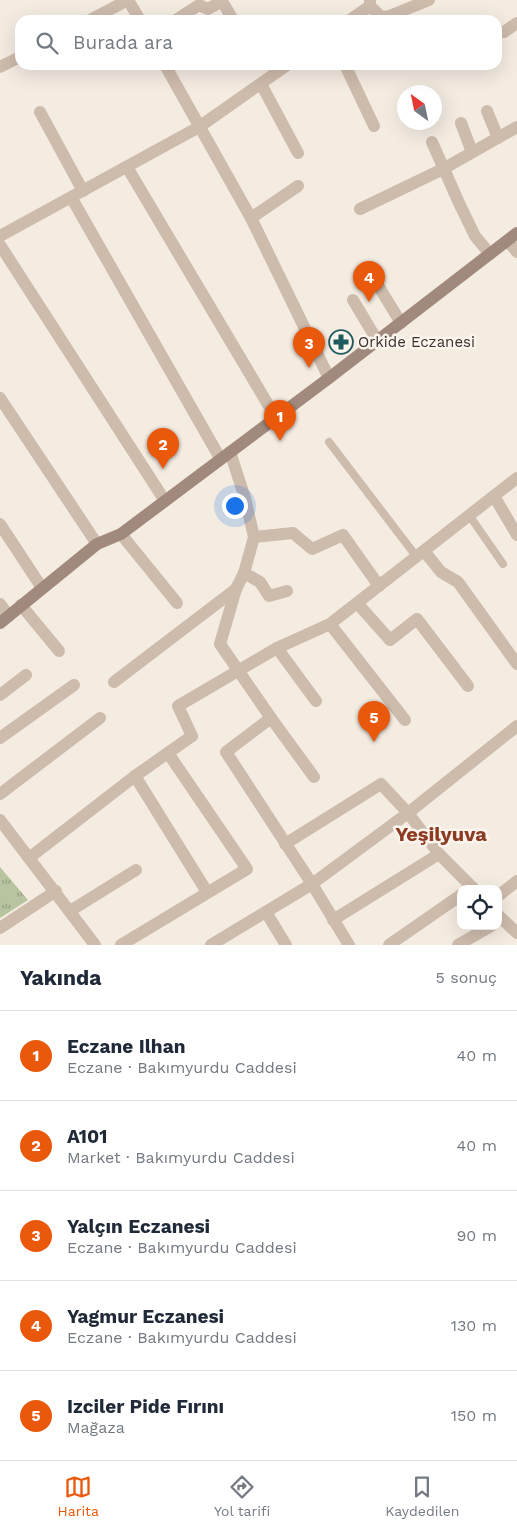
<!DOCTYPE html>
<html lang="tr">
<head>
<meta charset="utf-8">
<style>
  :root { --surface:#fff; --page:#f6f6f7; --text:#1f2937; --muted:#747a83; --line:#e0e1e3; --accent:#ea580c }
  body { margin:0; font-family:"Work Sans",sans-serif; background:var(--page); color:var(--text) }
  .controls { position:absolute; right:15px; bottom:15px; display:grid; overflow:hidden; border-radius:10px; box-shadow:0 5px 20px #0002 }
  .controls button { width:45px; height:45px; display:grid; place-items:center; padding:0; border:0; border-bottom:1px solid var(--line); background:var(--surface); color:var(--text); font:25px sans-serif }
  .compass { position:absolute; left:397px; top:85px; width:45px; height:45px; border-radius:50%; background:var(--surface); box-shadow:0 5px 20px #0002; rotate:327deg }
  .you { position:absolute; left:234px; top:505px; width:18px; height:18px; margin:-12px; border:4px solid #fff; border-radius:50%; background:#1a73e8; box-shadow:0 0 0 8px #1a73e833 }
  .badge { display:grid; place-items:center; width:32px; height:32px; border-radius:50%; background:var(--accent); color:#fff; font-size:16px; font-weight:700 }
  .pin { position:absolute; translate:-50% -41px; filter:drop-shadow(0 1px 2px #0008) }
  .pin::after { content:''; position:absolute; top:26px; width:18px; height:15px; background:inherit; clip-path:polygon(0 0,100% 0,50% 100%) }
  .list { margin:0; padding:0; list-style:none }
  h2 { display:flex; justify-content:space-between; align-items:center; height:65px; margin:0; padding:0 20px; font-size:21px }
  h2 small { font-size:16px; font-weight:400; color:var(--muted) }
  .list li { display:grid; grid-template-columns:32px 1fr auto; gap:15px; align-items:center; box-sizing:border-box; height:90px; padding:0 20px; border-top:1px solid var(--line) }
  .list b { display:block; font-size:19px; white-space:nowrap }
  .list p { margin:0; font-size:16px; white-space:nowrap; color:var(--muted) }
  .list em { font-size:16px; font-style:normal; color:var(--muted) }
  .icon { flex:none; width:28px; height:28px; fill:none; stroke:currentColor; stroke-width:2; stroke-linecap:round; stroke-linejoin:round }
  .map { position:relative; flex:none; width:517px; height:945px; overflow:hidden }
  .search { position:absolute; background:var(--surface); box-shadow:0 5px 20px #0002; left:15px; right:15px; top:15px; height:55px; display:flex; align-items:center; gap:12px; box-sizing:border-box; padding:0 18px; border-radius:15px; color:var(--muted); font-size:19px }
  .sheet { height:515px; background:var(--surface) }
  nav { display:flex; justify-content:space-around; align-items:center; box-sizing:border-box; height:70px; border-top:1px solid var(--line); background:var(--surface); font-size:14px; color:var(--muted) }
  nav a { display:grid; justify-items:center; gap:2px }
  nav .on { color:var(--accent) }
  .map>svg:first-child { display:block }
  .park { fill:url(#park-tufts) }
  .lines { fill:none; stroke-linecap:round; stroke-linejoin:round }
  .service { stroke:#cdbbac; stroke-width:8 }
  .minor { stroke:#cdbbac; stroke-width:12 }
  .tertiary { stroke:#cdbbac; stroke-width:12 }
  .secondary { stroke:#a18a7d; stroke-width:12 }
  .labels { text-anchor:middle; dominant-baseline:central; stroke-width:5; stroke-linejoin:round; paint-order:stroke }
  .poi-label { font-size:15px; fill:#3b302b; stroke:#fbf5ee; text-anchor:start }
  .district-label { font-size:20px; font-weight:bold; fill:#8c3b22; stroke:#fbf5ee }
</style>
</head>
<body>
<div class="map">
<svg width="517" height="945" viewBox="0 0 517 945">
  <defs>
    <pattern id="park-tufts" width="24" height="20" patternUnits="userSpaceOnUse" patternTransform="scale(1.25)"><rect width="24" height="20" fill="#b8c4a0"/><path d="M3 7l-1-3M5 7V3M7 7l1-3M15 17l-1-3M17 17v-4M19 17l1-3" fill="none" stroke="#97a083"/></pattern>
  </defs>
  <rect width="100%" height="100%" fill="#f4ebe1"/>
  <!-- park -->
  <polygon class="park" points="0,867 28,900 0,918"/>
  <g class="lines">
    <!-- service -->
    <g class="service">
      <polyline points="329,442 416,556"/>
      <polyline points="469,515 503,564"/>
    </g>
    <!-- minor -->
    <g class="minor">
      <polyline points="370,6 380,16 387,17 429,0"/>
      <polyline points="176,20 199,5 208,9 222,1 233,20"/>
      <polyline points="504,32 517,23"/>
      <polyline points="345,65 374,126"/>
      <polyline points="261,84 298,153"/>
      <polyline points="487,111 498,138"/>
      <polyline points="40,112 83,191"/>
      <polyline points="461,123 472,152"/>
      <polyline points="432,142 459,203 475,236 490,254"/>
      <polyline points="127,167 276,418"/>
      <polyline points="71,197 220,458"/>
      <polyline points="360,209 443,169 517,127"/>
      <polyline points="251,218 298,186"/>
      <polyline points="0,236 199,127"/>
      <polyline points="508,241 517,252"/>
      <polyline points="0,245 165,501"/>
      <polyline points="376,282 401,323"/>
      <polyline points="353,300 377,340"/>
      <polyline points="0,398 97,544"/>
      <polyline points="230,452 245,498 254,537 244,573 236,589 220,644 271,718 314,777"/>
      <polyline points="494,496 517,535"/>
      <polyline points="0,524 42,588"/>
      <polyline points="121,534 177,603"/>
      <polyline points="254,537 293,533 312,549 343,535 379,586"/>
      <polyline points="424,551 441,572 458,582 517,664"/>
      <polyline points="244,573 260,582 269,596 287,591"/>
      <polyline points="0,604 9,616"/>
      <polyline points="358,604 390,640 417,619 468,686"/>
      <polyline points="21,605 59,651"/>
      <polyline points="330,624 405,720"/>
      <polyline points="277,648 316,701"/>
      <polyline points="114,682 236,589"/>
      <polyline points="0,695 26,675"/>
      <polyline points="271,718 226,752 312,884 349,945"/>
      <polyline points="0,738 74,685"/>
      <polyline points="135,776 207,892"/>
      <polyline points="0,794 100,718"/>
      <polyline points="285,844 381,784 408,813 439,854 474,889"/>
      <polyline points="29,858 135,776 192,736 178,706 277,648 330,624 517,478"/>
      <polyline points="498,896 517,881"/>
      <polyline points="70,911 136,870"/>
      <polyline points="266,912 286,945"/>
      <polyline points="498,915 517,933"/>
      <polyline points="333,920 439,854"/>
      <polyline points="0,928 56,891"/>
      <polyline points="121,945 247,869 168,753"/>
      <polyline points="211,945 312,884 408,813 517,726"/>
      <polyline points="389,945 461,895"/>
      <polyline points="458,945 491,926"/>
    </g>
    <!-- tertiary -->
    <g class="tertiary">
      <polyline points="128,0 140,20"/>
      <polyline points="90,20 128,0"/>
      <polyline points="350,20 370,6 370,0"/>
      <polyline points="165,65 251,218 329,378"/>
      <polyline points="0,67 20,57"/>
      <polyline points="199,127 287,65"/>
      <polyline points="0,820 95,945"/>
    </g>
    <!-- secondary -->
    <polyline class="secondary" points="0,623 97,544 121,534 329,378 517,233"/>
  </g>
  <!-- icons -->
  <defs>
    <g id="pharmacy-ring" transform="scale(1.25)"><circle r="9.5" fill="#fbf5ee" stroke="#1f5a5e" stroke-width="1.5"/><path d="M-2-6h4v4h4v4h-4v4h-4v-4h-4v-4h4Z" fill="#1f5a5e"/></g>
  </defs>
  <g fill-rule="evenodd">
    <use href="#pharmacy-ring" x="341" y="342"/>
  </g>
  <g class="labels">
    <!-- poi labels -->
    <g class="poi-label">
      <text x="358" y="342">Orkide Eczanesi</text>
    </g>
    <!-- district labels -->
    <g class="district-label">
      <text x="441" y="834">Yeşilyuva</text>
    </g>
  </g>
</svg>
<div class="controls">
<button><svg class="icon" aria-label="locate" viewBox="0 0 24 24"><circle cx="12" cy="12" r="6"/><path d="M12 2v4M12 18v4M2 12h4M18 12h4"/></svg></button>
</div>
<svg class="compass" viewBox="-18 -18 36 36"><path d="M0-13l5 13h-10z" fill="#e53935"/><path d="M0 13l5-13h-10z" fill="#747a83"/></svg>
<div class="you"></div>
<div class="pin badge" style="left:280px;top:441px">1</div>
<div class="pin badge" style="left:163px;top:469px">2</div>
<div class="pin badge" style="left:309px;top:368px">3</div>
<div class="pin badge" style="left:369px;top:302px">4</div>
<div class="pin badge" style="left:374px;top:742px">5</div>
<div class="search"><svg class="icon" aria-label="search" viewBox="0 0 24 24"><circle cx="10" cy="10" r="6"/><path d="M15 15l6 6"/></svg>Burada ara</div>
</div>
<section class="sheet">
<h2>Yakında<small>5 sonuç</small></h2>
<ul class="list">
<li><span class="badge">1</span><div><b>Eczane Ilhan</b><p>Eczane · Bakımyurdu Caddesi</p></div><em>40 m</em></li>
<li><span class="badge">2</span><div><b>A101</b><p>Market · Bakımyurdu Caddesi</p></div><em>40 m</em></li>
<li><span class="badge">3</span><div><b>Yalçın Eczanesi</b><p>Eczane · Bakımyurdu Caddesi</p></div><em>90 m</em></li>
<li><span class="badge">4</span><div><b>Yagmur Eczanesi</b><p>Eczane · Bakımyurdu Caddesi</p></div><em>130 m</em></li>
<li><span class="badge">5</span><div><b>Izciler Pide Fırını</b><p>Mağaza</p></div><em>150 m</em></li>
</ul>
</section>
<nav>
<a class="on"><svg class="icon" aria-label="map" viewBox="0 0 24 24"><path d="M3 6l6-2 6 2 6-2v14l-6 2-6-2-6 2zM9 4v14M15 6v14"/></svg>Harita</a>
<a><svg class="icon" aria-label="directions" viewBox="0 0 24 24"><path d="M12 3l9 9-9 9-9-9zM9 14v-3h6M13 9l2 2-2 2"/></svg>Yol tarifi</a>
<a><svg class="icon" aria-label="saved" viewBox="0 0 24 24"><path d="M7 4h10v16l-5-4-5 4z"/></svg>Kaydedilen</a>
</nav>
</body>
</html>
